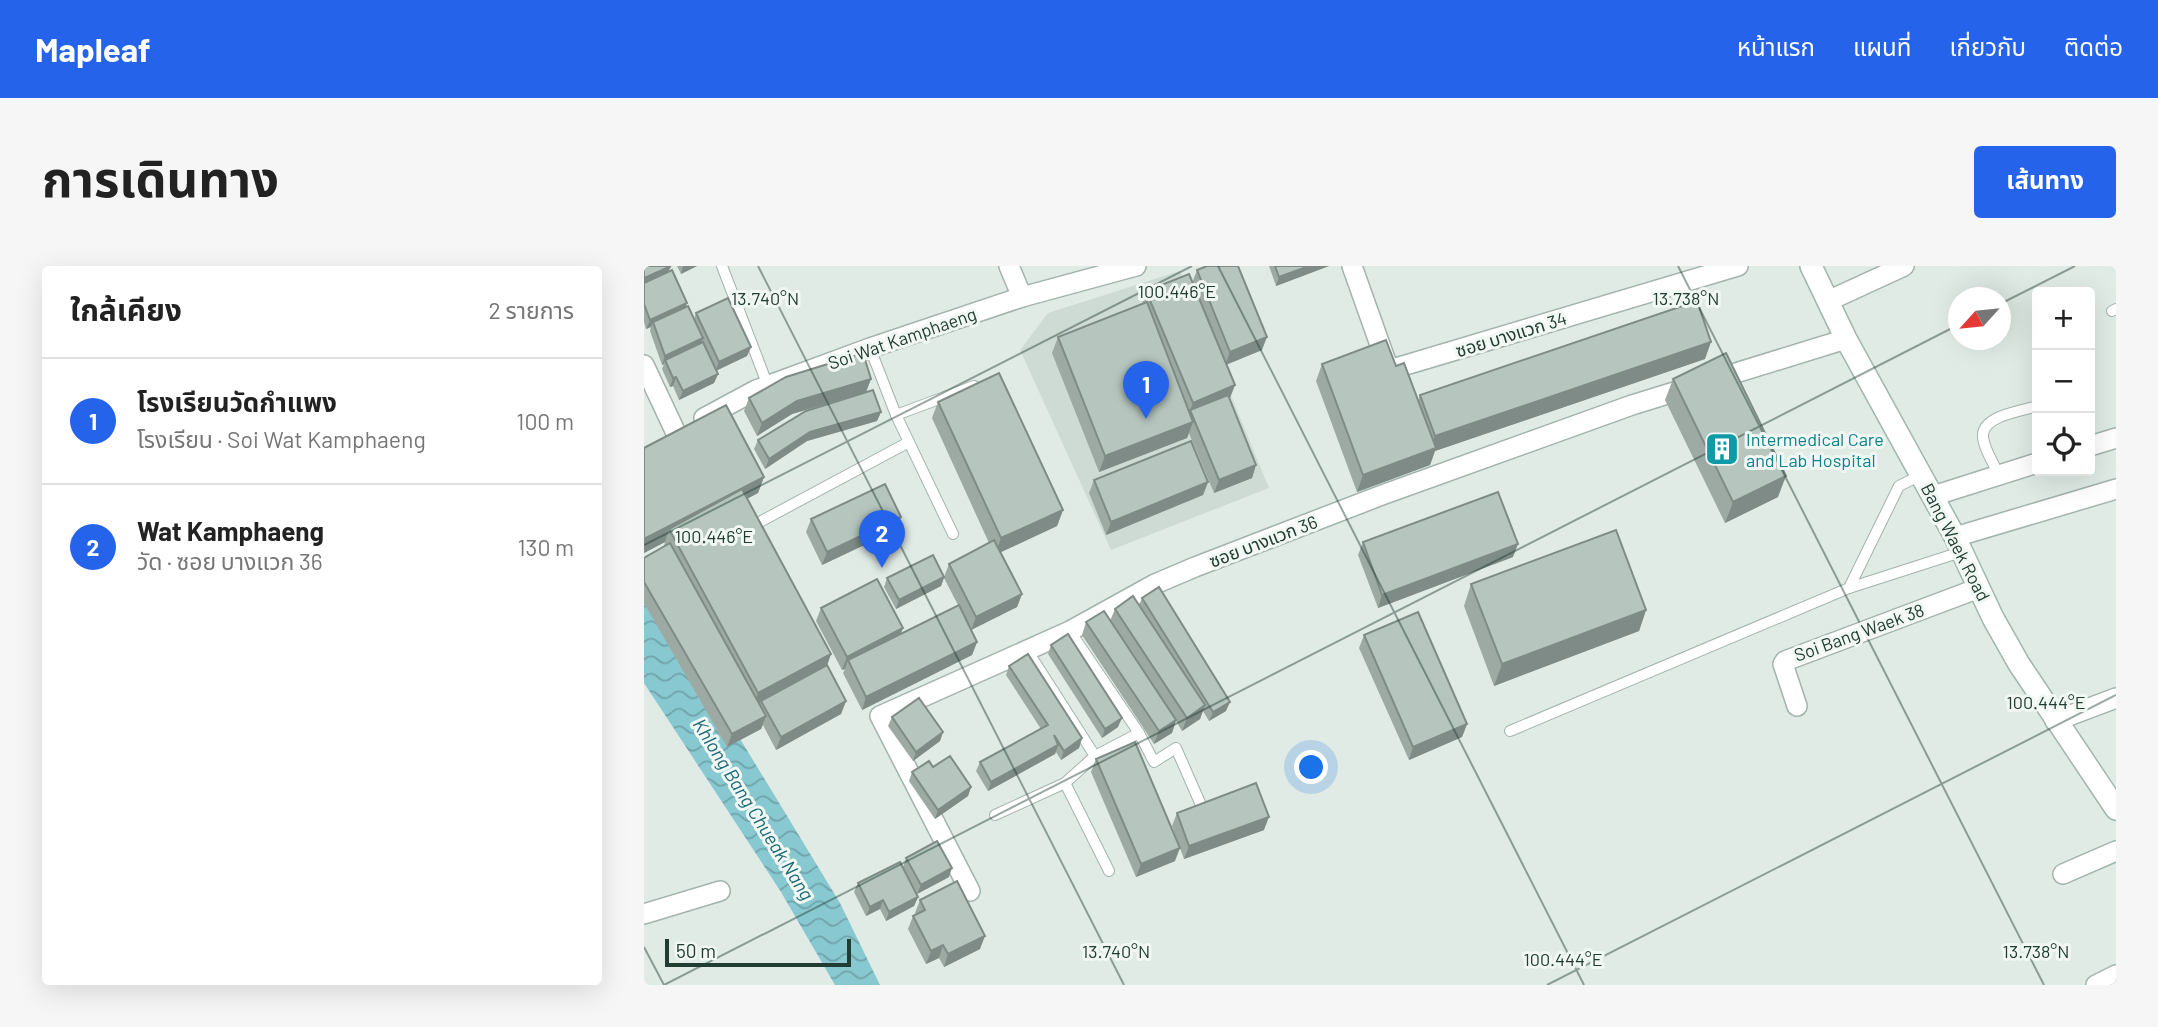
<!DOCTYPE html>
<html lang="th">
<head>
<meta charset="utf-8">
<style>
  :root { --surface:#fff; --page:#f6f6f6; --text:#222; --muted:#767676; --line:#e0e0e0; --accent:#2563eb }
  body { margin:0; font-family:Barlow,"Noto Sans Thai",sans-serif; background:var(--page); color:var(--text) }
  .controls { position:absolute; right:21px; top:21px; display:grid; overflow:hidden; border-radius:7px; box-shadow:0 7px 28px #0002 }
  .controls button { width:63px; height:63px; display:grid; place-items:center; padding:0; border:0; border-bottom:2px solid var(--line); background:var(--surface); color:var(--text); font:35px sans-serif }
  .compass { position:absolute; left:1304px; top:21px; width:63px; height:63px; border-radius:50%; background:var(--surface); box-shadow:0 7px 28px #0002; rotate:243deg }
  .scale { position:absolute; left:21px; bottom:18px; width:186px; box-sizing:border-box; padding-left:7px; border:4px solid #213c33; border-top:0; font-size:19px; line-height:24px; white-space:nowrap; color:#213c33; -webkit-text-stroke:5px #f1f8f4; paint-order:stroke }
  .you { position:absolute; left:668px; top:502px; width:24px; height:24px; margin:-18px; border:5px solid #fff; border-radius:50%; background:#1a73e8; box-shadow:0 0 0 10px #1a73e833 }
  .badge { display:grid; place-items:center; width:46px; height:46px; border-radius:50%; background:var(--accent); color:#fff; font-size:23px; font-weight:700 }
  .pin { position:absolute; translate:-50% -58px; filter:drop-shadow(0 2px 4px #0008) }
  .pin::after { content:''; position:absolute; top:37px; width:24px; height:21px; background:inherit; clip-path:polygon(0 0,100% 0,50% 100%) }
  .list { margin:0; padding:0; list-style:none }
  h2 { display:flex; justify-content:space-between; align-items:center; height:91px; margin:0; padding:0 28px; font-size:30px }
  h2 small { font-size:23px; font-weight:400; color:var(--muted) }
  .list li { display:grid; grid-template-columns:46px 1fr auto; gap:21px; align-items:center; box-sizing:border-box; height:126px; padding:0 28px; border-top:2px solid var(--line) }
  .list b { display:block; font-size:26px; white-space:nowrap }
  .list p { margin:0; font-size:23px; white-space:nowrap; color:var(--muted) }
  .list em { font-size:23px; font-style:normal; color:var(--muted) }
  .icon { flex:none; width:38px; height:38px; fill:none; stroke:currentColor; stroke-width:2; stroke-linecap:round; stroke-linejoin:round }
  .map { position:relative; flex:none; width:1472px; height:719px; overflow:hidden; border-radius:7px }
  header { display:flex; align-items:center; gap:42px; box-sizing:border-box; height:98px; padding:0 35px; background:var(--accent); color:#fff }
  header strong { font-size:33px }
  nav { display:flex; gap:38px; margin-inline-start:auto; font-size:24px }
  .intro { display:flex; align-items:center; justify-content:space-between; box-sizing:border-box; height:168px; padding:0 42px }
  h1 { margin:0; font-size:49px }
  .button { padding:18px 32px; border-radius:7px; background:var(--accent); color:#fff; font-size:24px; font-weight:700 }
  main { display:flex; gap:42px; padding:0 42px }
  aside { flex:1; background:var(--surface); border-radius:7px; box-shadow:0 7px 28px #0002 }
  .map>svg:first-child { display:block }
  .built { fill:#cedbd5 }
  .water { fill:url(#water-waves) }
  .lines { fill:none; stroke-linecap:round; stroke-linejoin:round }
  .lane-casing { stroke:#a3b3ad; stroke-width:12 }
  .street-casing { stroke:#a3b3ad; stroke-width:22 }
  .secondary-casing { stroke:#9fb7ad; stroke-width:24 }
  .lane { stroke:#fff; stroke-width:10 }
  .street { stroke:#fff; stroke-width:19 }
  .secondary { stroke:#fff; stroke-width:21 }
  .wall { fill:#9daaa4 }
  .shaded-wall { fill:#7f8b86 }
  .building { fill:#b6c6bf; stroke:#7f8b86; stroke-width:2 }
  .ticks { fill:none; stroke:#213c33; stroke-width:2; stroke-opacity:0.45 }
  .labels { text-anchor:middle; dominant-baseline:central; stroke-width:6; stroke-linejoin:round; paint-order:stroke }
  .street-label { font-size:18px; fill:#213c33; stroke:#f1f8f4 }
  .culture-label { font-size:18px; fill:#0d838f; stroke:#f1f8f4; text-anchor:start }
  .water-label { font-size:19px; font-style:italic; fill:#1b6b77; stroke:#f1f8f4 }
  .ticks-label { font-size:18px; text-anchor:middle; fill:#213c33; stroke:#f1f8f4; stroke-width:6; stroke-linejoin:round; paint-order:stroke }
</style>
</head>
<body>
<header>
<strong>Mapleaf</strong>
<nav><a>หน้าแรก</a><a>แผนที่</a><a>เกี่ยวกับ</a><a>ติดต่อ</a></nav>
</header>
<div class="intro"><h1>การเดินทาง</h1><a class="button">เส้นทาง</a></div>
<main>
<aside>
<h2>ใกล้เคียง<small>2 รายการ</small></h2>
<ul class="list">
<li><span class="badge">1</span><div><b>โรงเรียนวัดกำแพง</b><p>โรงเรียน · Soi Wat Kamphaeng</p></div><em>100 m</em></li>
<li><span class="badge">2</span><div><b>Wat Kamphaeng</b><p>วัด · ซอย บางแวก 36</p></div><em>130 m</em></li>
</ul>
</aside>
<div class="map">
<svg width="1472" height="719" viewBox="0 0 1472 719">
  <defs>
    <pattern id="water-waves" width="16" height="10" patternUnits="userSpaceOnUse" patternTransform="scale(1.75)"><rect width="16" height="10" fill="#88c8d1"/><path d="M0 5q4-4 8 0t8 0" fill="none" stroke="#6fa4aa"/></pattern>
  </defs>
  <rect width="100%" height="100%" fill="#e0ebe6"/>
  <!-- built -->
  <polygon class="built" points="536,5 625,222 467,284 376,84 404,47"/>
  <!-- water -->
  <polygon class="water" points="0,315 196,637 236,719 191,719 137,626 0,417"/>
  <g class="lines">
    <!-- lane casing -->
    <g class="lane-casing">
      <g id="lane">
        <polyline points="78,0 124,120"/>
        <polyline points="1468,45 1472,43"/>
        <polyline points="226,82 252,149 309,268"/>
        <polyline points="252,149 330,120"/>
        <path d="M1355 209C1350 198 1338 180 1339 168 1341 150 1376 145 1390 141"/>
        <polyline points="110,259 265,176"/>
        <polyline points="1205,322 1317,286"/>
        <polyline points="426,365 495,467 510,496 532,482 557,539"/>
        <polyline points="383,384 451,490"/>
        <polyline points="866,465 1205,322 1255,220 1277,209"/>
        <polyline points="421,517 465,605"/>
        <polyline points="351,549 421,517 451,490 495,467"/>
      </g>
    </g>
    <!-- street casing -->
    <g class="street-casing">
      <g id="street">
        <polyline points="365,0 378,31"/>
        <polyline points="708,0 745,104 1094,0"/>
        <polyline points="1184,35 1260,0"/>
        <polyline points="0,99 32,167"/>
        <polyline points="60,152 112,124 226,82 378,31 492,0"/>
        <polyline points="1446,180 1472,172"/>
        <polyline points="1289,230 1393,197"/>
        <polyline points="1311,271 1472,223"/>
        <polyline points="1153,440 1139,398 1141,395 1335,322"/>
        <polyline points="1411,455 1472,432"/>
        <polyline points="1419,608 1472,585"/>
        <polyline points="326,625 236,450 426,365 511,318 551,301 738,229 988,139 1202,73"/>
        <polyline points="0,648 76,625"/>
        <polyline points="1452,719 1472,709"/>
      </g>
    </g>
    <!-- secondary casing -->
    <g class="secondary-casing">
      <polyline id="secondary" points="1167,0 1202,73 1311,271 1349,352 1375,398 1472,543"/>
    </g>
    <!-- lane -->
    <use href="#lane" class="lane"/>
    <!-- street -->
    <use href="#street" class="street"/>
    <!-- secondary -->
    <use href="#secondary" class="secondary"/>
  </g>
  <!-- wall -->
  <g class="wall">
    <polygon points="0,0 25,6 42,41 50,53 52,47 107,81 103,90 72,105 74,108 70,117 35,134 29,120 26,121 18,103 20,98 18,99 6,65 7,61 2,63 0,56"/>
    <polygon points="33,0 53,0 37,8"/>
    <polygon points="625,0 685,0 632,20"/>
    <polygon points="553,4 618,84 582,99 591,119 585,133 612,199 608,212 570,227 545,167 543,172 455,206 408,87 414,71 498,38 502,25 548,17"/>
    <polygon points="1061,93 791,185 786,199 713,226 672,115 678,98 752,100 774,135 776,129"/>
    <polygon points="227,113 222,126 148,148 113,170 100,145 105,132"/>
    <polygon points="1029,113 1134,231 1081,257 1021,134"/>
    <polygon points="294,136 419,244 413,260 356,286 378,328 373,341 327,364 333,376 328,389 218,444 199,407 201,403 198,404 172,355 177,342 257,367 314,339 300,312 297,320 252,343 240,321 243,312 300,311 305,298 345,277 288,152"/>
    <polygon points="237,146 233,155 163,175 121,203 110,183 114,174"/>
    <polygon points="0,182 120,211 114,227 103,233 187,388 183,399 202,435 197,448 132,484 119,459 117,463 83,481 0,337 0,292 20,280 21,276 0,287"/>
    <polygon points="450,214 564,216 559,229 462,269 445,227"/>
    <polygon points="257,251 252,264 178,299 162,266 167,253"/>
    <polygon points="719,276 869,291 734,342 714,289"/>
    <polygon points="827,318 1002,344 995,365 850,420 820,340"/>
    <polygon points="498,332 582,445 565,455 559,445 556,453 538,465 532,455 528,467 510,478 438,369 442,356 466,355 471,343 495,339"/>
    <polygon points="720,369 823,458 818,471 765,494 715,382"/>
    <polygon points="407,379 474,461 458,472 404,388"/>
    <polygon points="365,400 438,472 435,482 417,494 412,486 411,488 344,525 332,505 336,496 397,463 362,409"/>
    <polygon points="248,451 299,466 296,475 269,495 244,460"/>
    <polygon points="452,493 531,595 492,611 447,506"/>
    <polygon points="289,501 327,521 324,530 291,553 265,515 268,506"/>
    <polygon points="533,547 620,564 540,593 528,560"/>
    <polygon points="262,592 305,611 273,628 259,601"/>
    <polygon points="214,617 274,631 270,640 242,655 236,643 222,650 210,626"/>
    <polygon points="276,634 336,683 300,701 295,692 282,698 264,663 269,650 272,648 271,647"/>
  </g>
  <!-- shaded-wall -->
  <g class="shaded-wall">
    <polygon points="27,0 23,9 0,20 0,12"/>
    <polygon points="39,0 53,0 37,8"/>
    <polygon points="665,0 685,0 632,20 635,11"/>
    <polygon points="43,37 40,46 9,56 7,61 2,63 6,54"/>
    <polygon points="623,71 618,84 581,99 586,86"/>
    <polygon points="59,72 56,81 21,94 20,98 18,99 21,90"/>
    <polygon points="1067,76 1061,93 791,185 786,199 713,226 719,209 785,185 791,170"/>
    <polygon points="107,81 103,90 71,105 75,96"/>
    <polygon points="74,108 70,117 35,134 39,125"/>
    <polygon points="32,111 29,120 26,121 29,112"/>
    <polygon points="227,113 222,126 148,148 113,170 118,157 153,135"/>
    <polygon points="591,119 586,132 548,148 546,144 544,150 549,137"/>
    <polygon points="237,146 233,155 163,175 121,203 125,193 166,166"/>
    <polygon points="549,156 543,172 455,206 461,190"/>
    <polygon points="612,199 608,212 570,227 575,214"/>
    <polygon points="1142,210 1134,231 1081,257 1089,236"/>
    <polygon points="120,211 114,227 30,271 25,263 21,276 0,287 0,273"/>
    <polygon points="564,216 559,229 462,269 467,256"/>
    <polygon points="419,244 413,260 351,289 357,272"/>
    <polygon points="257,251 252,264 178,299 183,286"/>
    <polygon points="874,278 869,291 734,342 738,329"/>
    <polygon points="300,311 297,320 252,343 255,334"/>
    <polygon points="378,328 373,341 327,364 332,351"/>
    <polygon points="1002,344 995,365 850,420 858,398"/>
    <polygon points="259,362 254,375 204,394 201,403 198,404 203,391"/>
    <polygon points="333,376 328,389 218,444 222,431"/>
    <polygon points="187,388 181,405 117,435 115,440 108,444 114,427"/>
    <polygon points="202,435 197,448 132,484 137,471"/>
    <polygon points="586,436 582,445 565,455 569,446"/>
    <polygon points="561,439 556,453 538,465 543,452"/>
    <polygon points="122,450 117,463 83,481 88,468"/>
    <polygon points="478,452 474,461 458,472 461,463"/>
    <polygon points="532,454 528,467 510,478 515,465"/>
    <polygon points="823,458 818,471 765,494 769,481"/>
    <polygon points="299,466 296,475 269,495 272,486"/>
    <polygon points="438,472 435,482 417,494 420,485"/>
    <polygon points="414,479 411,488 344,525 347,516"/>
    <polygon points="327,521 324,530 291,553 294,544"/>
    <polygon points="625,551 620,564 540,593 545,580"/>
    <polygon points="536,582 531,595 492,611 497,598"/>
    <polygon points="308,602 305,611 273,628 277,619"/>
    <polygon points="274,631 270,640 242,655 245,646"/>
    <polygon points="239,634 236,643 222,650 226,641"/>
    <polygon points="341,670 336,683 300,701 304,688"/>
    <polygon points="299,679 295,692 282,698 287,685"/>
  </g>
  <!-- building -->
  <g class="building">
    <polygon points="0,0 27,0 0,12"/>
    <polygon points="563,0 594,0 623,71 586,86 553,4"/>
    <polygon points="631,0 665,0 635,11"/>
    <polygon points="28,4 43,37 6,54 0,38 0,17"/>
    <polygon points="545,8 591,119 549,137 502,25"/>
    <polygon points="84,32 107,81 75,96 52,47"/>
    <polygon points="1053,35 1067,76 791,170 776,129"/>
    <polygon points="503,36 549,156 461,190 414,71"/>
    <polygon points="44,40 59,72 21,90 9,56"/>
    <polygon points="742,74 752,100 760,97 792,182 719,209 678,98"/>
    <polygon points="59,76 74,108 39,125 32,111 29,112 21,94"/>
    <polygon points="219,87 227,113 153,135 118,157 105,132 142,111"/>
    <polygon points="1082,87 1142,210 1089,236 1029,113"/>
    <polygon points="355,107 419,244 357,272 294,136"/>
    <polygon points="229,124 237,146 166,166 125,193 114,174 162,145"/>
    <polygon points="584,129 612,199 575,214 546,144"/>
    <polygon points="82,139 120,211 0,273 0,182"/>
    <polygon points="547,175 564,216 467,256 450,214"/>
    <polygon points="241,218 257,251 183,286 167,253"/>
    <polygon points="98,223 187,388 114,427 25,263"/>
    <polygon points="854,226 874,278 738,329 719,276"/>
    <polygon points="972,264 1002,344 858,398 827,318"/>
    <polygon points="350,274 378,328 332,351 305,298"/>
    <polygon points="26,277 122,450 88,468 0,316 0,292"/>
    <polygon points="289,289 300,311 255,334 243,312"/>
    <polygon points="233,313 259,362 203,391 177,342"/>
    <polygon points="515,321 586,436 569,446 498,332"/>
    <polygon points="489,330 561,439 543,452 471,343"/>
    <polygon points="315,339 333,376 222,431 204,394"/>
    <polygon points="460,345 532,454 515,465 442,356"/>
    <polygon points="774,346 823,458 769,481 720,369"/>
    <polygon points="424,368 478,452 461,463 407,379"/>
    <polygon points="384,388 438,472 420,485 410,469 414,479 347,516 336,496 404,459 365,400"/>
    <polygon points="183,399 202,435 137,471 117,435"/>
    <polygon points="275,432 299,466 272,486 248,451"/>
    <polygon points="491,476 536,582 497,598 452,493"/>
    <polygon points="306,490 327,521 294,544 268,506 285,495 289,501"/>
    <polygon points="612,517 625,551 545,580 533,547"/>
    <polygon points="293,575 308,602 277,619 262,592"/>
    <polygon points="256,596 274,631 245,646 239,634 226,641 214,617"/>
    <polygon points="313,615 341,670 304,688 299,679 287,685 269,650 281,644 276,634"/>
  </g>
  <!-- ticks -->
  <path class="ticks" d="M114 0 480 719M574 0 940 719M1034 0 1400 719M1356 38 1431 0M0 279 548 0M0 681 20 719M20 719 1314 59M903 719 1472 429"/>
  <!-- icons -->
  <defs>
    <g id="building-square" transform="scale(1.75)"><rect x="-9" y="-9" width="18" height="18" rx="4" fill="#0f9aa8" stroke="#f1f8f4"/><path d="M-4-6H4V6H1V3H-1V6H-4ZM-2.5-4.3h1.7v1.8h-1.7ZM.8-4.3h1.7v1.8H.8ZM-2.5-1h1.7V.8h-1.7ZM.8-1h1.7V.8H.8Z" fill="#fff"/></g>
  </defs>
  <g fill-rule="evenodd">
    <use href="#building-square" x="1078" y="183"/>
  </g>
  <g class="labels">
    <!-- street labels -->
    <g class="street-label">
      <text transform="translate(867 68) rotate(-17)">ซอย บางแวก 34</text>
      <text transform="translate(258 72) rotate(-19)">Soi Wat Kamphaeng</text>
      <text transform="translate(619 275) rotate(-21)">ซอย บางแวก 36</text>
      <text transform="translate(1312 276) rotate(63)">Bang Waek Road</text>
      <text transform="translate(1215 366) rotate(-20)">Soi Bang Waek 38</text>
    </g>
    <!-- culture labels -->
    <g class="culture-label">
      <text x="1102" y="173">Intermedical Care<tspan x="1102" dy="21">and Lab Hospital</tspan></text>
    </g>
    <!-- water labels -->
    <g class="water-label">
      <text transform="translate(110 543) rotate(58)">Khlong Bang Chueak Nang</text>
    </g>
  </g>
  <g class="ticks-label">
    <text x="533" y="32">100.446°E</text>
    <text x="121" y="39">13.740°N</text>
    <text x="1042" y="39">13.738°N</text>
    <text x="70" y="277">100.446°E</text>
    <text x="1402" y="443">100.444°E</text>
    <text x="472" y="692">13.740°N</text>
    <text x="1392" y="692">13.738°N</text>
    <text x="919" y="700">100.444°E</text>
  </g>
</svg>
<div class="controls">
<button>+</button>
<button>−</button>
<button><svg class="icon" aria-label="locate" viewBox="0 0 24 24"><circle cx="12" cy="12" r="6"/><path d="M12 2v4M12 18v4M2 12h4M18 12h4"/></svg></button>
</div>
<svg class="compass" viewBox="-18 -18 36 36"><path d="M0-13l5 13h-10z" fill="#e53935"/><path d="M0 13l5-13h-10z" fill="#767676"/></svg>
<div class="scale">50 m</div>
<div class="you"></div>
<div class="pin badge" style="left:502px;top:153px">1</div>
<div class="pin badge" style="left:238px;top:302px">2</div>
</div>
</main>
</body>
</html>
